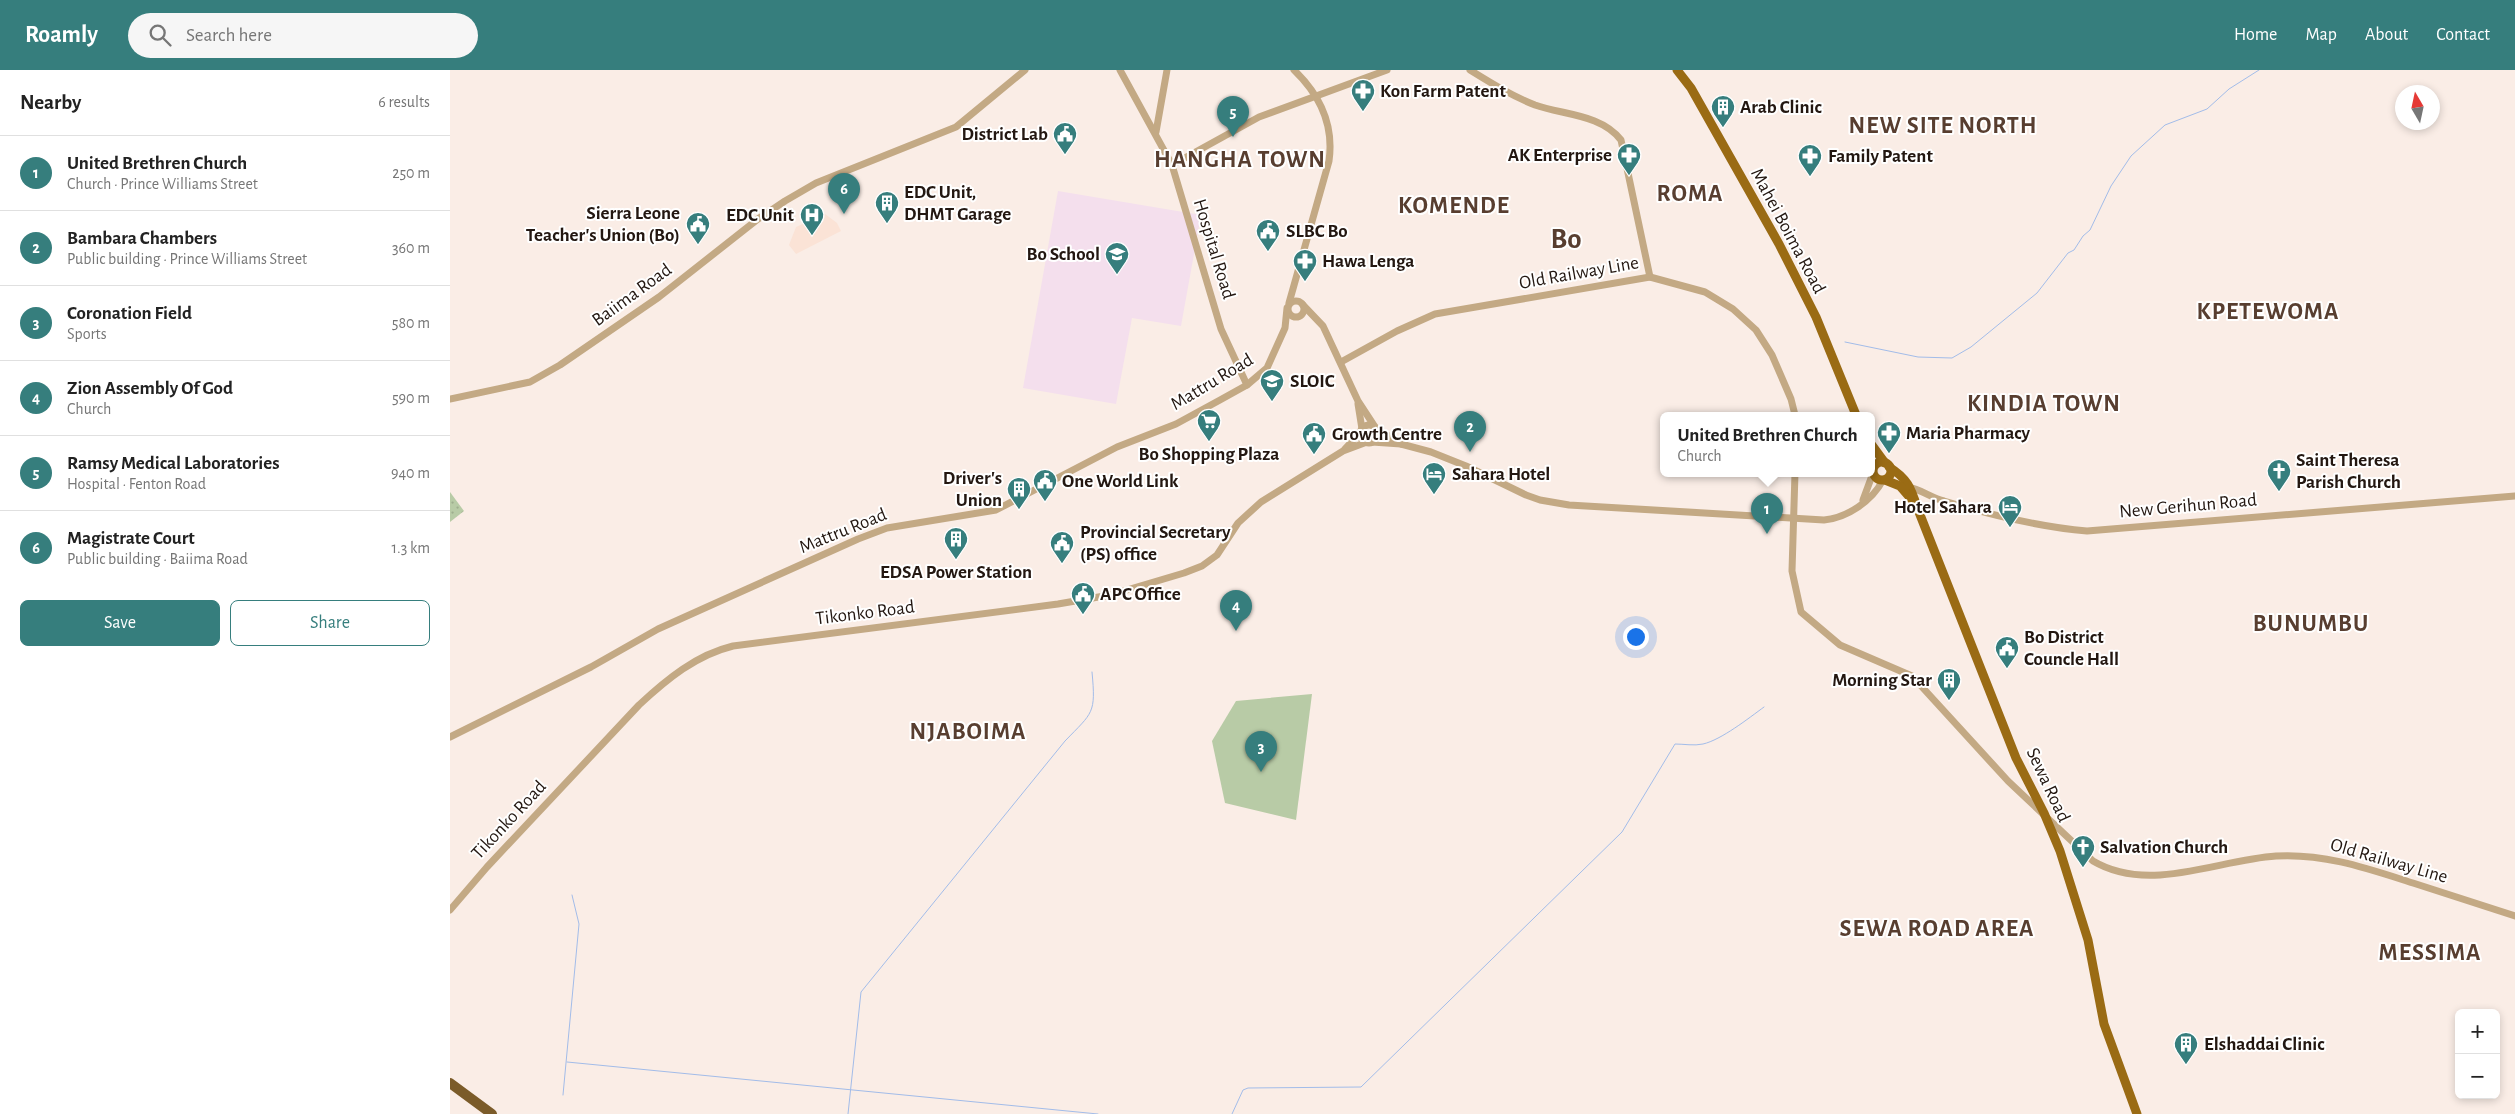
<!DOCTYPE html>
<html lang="en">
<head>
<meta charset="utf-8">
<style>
  :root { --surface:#fff; --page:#f6f6f6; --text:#222; --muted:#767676; --line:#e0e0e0; --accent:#367e7d }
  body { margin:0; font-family:"Alegreya Sans",sans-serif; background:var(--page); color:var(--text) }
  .controls { position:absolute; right:15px; bottom:15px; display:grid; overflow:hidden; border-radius:8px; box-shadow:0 2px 8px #0003 }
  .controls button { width:45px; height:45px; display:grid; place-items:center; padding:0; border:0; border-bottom:1px solid var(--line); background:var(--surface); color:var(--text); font:25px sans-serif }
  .compass { position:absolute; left:1945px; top:15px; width:45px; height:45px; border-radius:50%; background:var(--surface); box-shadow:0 2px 8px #0003; rotate:351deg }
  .you { position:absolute; left:1185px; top:566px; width:18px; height:18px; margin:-12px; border:4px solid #fff; border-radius:50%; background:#1a73e8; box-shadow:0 0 0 8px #1a73e833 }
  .badge { display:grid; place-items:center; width:32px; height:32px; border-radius:50%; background:var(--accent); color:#fff; font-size:16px; font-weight:700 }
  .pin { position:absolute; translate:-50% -41px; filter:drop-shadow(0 1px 2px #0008) }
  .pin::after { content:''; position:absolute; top:26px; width:18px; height:15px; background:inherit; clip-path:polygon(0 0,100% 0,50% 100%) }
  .popup { position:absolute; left:1210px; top:342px; width:215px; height:65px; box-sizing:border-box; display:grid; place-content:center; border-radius:8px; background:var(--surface); filter:drop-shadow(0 1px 4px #0005); font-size:16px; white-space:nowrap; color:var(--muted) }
  .popup b { font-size:19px; color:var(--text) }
  .popup::after { content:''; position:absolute; left:50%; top:100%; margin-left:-10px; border:10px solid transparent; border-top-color:var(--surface) }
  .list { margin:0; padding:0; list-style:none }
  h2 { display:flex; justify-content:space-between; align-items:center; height:65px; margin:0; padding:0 20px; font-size:21px }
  h2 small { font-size:16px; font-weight:400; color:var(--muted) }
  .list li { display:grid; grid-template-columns:32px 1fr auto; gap:15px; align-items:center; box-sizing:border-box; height:75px; padding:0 20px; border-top:1px solid var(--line) }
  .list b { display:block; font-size:19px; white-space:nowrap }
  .list p { margin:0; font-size:16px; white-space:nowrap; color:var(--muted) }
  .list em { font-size:16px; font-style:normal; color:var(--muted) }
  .actions { display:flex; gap:10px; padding:15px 20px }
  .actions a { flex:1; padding:11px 0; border:1px solid var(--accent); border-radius:8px; text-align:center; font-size:18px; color:var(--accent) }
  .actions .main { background:var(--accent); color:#fff }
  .icon { flex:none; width:28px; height:28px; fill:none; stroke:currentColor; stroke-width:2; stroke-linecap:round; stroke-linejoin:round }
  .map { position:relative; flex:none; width:2065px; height:1044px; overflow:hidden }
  header { display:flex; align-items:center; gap:30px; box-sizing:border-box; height:70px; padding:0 25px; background:var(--accent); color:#fff }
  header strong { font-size:24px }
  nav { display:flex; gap:28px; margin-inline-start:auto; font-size:18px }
  .search { width:350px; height:45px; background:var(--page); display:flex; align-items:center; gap:12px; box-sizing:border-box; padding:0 18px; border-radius:28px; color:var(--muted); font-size:19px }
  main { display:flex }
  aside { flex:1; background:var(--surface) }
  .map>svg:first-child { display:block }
  .built { fill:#fbe3d6 }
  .education { fill:#f4dfed }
  .grass { fill:#b8cba6 }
  .park { fill:url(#park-dots) }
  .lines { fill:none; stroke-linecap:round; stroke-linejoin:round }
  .stream { stroke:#a2bce9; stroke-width:1 }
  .minor { stroke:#c3a984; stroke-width:7 }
  .major { stroke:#9a6b14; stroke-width:9 }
  .highway { stroke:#7b5b29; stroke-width:10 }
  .labels { text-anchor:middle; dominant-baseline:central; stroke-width:4; stroke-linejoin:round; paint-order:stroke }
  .poi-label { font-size:19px; font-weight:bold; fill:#231711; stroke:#fff; text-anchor:start }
  .street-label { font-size:19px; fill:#231711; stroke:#fff }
  .district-label { font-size:24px; font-weight:bold; letter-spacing:1px; fill:#583e30; stroke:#fff }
  .town-label { font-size:29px; font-weight:bold; fill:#583e30; stroke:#fff }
</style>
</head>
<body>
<header>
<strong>Roamly</strong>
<div class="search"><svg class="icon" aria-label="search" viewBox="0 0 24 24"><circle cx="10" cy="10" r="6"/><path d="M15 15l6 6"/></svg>Search here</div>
<nav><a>Home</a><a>Map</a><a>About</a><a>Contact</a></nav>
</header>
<main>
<aside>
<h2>Nearby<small>6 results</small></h2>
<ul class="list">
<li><span class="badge">1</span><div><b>United Brethren Church</b><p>Church · Prince Williams Street</p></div><em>250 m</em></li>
<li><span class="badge">2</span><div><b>Bambara Chambers</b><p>Public building · Prince Williams Street</p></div><em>360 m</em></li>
<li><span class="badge">3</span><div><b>Coronation Field</b><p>Sports</p></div><em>580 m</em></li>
<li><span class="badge">4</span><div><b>Zion Assembly Of God</b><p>Church</p></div><em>590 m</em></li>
<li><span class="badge">5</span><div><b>Ramsy Medical Laboratories</b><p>Hospital · Fenton Road</p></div><em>940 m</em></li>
<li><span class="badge">6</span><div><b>Magistrate Court</b><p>Public building · Baiima Road</p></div><em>1.3 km</em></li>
</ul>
<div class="actions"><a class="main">Save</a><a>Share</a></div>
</aside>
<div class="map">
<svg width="2065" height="1044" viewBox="0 0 2065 1044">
  <defs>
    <pattern id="park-dots" width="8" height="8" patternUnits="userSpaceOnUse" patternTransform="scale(1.25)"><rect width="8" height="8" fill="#b8cba6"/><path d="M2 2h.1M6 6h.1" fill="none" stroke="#9eae8e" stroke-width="1.8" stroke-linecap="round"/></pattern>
  </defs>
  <rect width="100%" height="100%" fill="#faede6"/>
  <!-- built -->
  <polygon class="built" points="375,144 387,153 391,161 346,184 339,175 346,157"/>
  <!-- education -->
  <polygon class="education" points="608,121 751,145 731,256 682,248 666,334 573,318"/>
  <!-- grass -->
  <polygon class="grass" points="862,624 846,750 775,733 762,671 786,631"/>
  <!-- park -->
  <polygon class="park" points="0,422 14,441 0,452"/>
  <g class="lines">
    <!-- stream -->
    <g class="stream">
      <polyline points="1395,272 1468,287 1502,288 1521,277 1587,223 1618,183 1624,180 1633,166 1640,160 1661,116 1681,86 1715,55 1757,39 1779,19 1809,0"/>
      <polyline points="117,992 648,1044"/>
      <polyline points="113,1025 129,854 122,825"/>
      <path d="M398 1044 411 922 615 671C643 642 646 644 642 602"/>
      <path d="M782 1044 793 1020 798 1018 911 1017 1172 762 1225 674C1234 674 1244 676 1253 674 1271 670 1299 648 1314 637"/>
    </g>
    <!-- minor -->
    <g class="minor">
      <polyline points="670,0 722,95 771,259 797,315"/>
      <path d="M1020 0C1041 13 1062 26 1085 35 1113 45 1151 44 1171 70L1200 207"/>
      <polyline points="706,62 717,0"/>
      <polyline points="722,95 809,47 937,0"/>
      <circle cx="846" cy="239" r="8"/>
      <path d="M839 233 879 91C884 56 870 25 844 0"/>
      <polyline points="853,235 873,256 908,331 925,357"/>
      <polyline points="891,292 947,261 985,244 1200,207 1255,222 1283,239 1306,260 1322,285 1341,329 1345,345"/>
      <polyline points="0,329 80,312 110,295 209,227 308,149 335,131 366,113 506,57 575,0"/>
      <polyline points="908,334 912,359"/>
      <circle cx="919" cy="364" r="9"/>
      <polyline points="926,358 951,374"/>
      <path d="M922 372 951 374 981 382 1016 396 1076 425 1090 430 1119 435 1374 450C1397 448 1422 431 1433 410"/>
      <polyline points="895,379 910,363"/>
      <path d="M1345 403 1342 501 1351 542 1390 575 1462 606 1558 711 1643 791C1699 824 1766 790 1826 786 1874 783 1919 799 1963 813 1997 824 2031 835 2065 846"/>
      <path d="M1458 417C1470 419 1482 428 1494 431 1541 445 1588 457 1637 461L2065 426"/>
      <polyline points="1413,430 1423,403"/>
      <polyline points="0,667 141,597 208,559 408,469 437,458 546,440 667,377 726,354 770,330 797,315 817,298 835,258 837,238"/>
      <path d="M0 840 37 797 189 635C217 609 246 585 283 576L608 534 660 525 734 503 752 496 767 485 788 453 811 432 893 381 917 372"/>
    </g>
    <!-- major -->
    <g class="major">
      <polyline points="1227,0 1241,18 1329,174 1366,247 1406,345"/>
      <polyline points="1421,374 1435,393"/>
      <circle cx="1432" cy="401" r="9"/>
      <path d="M1439 397C1457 408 1461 418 1467 437L1566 688 1594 743 1610 781 1638 870 1654 954 1687 1044"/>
      <polyline points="1435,410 1450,416 1463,431"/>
    </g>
    <!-- highway -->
    <polyline class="highway" points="0,1013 42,1044"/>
  </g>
  <!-- icons -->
  <defs>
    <g id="pharmacy-pin" transform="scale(1.25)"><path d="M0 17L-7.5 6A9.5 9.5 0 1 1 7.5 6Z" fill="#367e7d" stroke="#fff"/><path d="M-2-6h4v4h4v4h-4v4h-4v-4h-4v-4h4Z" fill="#fff"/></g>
    <g id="building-pin" transform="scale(1.25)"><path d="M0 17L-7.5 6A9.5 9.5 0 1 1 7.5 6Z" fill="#367e7d" stroke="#fff"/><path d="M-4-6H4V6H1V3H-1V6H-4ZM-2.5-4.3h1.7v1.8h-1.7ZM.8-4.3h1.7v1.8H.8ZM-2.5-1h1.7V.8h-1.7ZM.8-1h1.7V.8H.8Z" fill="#fff"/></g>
    <g id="civic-pin" transform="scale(1.25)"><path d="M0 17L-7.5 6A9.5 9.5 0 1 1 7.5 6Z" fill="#367e7d" stroke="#fff"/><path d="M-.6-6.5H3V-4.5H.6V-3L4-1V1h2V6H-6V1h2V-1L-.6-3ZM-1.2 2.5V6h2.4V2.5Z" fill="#fff"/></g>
    <g id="hospital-pin" transform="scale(1.25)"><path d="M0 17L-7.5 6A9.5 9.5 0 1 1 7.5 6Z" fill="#367e7d" stroke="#fff"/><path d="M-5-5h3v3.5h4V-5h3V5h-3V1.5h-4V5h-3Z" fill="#fff"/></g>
    <g id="school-pin" transform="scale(1.25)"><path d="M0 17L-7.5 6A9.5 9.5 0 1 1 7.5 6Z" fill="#367e7d" stroke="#fff"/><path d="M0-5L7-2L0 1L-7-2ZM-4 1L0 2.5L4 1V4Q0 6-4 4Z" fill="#fff"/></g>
    <g id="supermarket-pin" transform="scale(1.25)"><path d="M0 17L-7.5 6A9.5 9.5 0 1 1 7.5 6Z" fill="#367e7d" stroke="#fff"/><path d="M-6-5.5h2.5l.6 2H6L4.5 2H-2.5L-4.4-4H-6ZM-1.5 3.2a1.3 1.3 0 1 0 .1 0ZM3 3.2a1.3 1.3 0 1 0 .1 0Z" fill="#fff"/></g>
    <g id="church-pin" transform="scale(1.25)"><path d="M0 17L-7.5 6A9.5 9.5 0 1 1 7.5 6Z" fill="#367e7d" stroke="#fff"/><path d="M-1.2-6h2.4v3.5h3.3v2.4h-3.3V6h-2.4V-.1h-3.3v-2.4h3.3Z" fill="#fff"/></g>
    <g id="hotel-pin" transform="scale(1.25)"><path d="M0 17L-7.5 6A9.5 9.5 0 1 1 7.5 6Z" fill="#367e7d" stroke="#fff"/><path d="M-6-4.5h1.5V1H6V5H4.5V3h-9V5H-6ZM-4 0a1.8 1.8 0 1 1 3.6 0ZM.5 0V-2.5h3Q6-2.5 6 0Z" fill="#fff"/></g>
  </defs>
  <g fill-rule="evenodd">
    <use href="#pharmacy-pin" x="913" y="21"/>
    <use href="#building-pin" x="1273" y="37"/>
    <use href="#civic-pin" x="615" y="64"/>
    <use href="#pharmacy-pin" x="1179" y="85"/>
    <use href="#pharmacy-pin" x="1360" y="86"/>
    <use href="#building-pin" x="437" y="133"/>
    <use href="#hospital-pin" x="362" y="145"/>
    <use href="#civic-pin" x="248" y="154"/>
    <use href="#civic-pin" x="818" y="161"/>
    <use href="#school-pin" x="667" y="184"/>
    <use href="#pharmacy-pin" x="855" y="191"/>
    <use href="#school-pin" x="822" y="311"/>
    <use href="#supermarket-pin" x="759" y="351"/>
    <use href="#pharmacy-pin" x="1439" y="363"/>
    <use href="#civic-pin" x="864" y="364"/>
    <use href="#church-pin" x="1829" y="401"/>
    <use href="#hotel-pin" x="984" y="404"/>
    <use href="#civic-pin" x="595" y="411"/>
    <use href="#building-pin" x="569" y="419"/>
    <use href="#hotel-pin" x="1560" y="437"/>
    <use href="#building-pin" x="506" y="469"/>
    <use href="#civic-pin" x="612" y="473"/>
    <use href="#civic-pin" x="633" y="524"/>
    <use href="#civic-pin" x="1557" y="578"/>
    <use href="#building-pin" x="1499" y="610"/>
    <use href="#church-pin" x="1633" y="777"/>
    <use href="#building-pin" x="1736" y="974"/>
  </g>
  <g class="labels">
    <!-- poi labels -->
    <g class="poi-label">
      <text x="930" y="21">Kon Farm Patent</text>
      <text x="1290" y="37">Arab Clinic</text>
      <text x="598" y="64" text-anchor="end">District Lab</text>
      <text x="1162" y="85" text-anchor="end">AK Enterprise</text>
      <text x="1378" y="86">Family Patent</text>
      <text x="454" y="122">EDC Unit,<tspan x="454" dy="22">DHMT Garage</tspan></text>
      <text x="230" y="143" text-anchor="end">Sierra Leone<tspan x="230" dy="22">Teacher's Union (Bo)</tspan></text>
      <text x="344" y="145" text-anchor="end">EDC Unit</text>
      <text x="836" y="161">SLBC Bo</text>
      <text x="650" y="184" text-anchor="end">Bo School</text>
      <text x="872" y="191">Hawa Lenga</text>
      <text x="840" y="311">SLOIC</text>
      <text x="1456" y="363">Maria Pharmacy</text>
      <text x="882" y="364">Growth Centre</text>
      <text x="759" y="384" text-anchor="middle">Bo Shopping Plaza</text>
      <text x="1846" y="390">Saint Theresa<tspan x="1846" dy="22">Parish Church</tspan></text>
      <text x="1002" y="404">Sahara Hotel</text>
      <text x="552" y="408" text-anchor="end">Driver's<tspan x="552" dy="22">Union</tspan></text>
      <text x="612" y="411">One World Link</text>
      <text x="1542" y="437" text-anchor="end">Hotel Sahara</text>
      <text x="630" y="462">Provincial Secretary<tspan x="630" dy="22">(PS) office</tspan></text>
      <text x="506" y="502" text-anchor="middle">EDSA Power Station</text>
      <text x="650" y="524">APC Office</text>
      <text x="1574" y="567">Bo District<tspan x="1574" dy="22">Councle Hall</tspan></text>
      <text x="1482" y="610" text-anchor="end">Morning Star</text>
      <text x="1650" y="777">Salvation Church</text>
      <text x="1754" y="974">Elshaddai Clinic</text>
    </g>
    <!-- street labels -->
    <g class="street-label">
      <text transform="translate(1338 161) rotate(62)">Mahei Boima Road</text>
      <text transform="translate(764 179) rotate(73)">Hospital Road</text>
      <text transform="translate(1129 203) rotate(-10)">Old Railway Line</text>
      <text transform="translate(182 225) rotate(-36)">Baiima Road</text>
      <text transform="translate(762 312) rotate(-31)">Mattru Road</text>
      <text transform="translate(1738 436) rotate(-5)">New Gerihun Road</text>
      <text transform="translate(393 461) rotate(-22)">Mattru Road</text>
      <text transform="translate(415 543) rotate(-7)">Tikonko Road</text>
      <text transform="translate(1598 715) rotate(65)">Sewa Road</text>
      <text transform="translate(59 750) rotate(-47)">Tikonko Road</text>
      <text transform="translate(1939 791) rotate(16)">Old Railway Line</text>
    </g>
    <!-- district labels -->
    <g class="district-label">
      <text x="1493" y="56">NEW SITE NORTH</text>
      <text x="790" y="90">HANGHA TOWN</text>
      <text x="1240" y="124">ROMA</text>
      <text x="1004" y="136">KOMENDE</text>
      <text x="1818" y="242">KPETEWOMA</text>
      <text x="1594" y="334">KINDIA TOWN</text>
      <text x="1861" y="554">BUNUMBU</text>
      <text x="518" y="662">NJABOIMA</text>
      <text x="1487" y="859">SEWA ROAD AREA</text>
      <text x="1980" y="883">MESSIMA</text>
    </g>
    <!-- town labels -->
    <g class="town-label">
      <text x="1116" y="169">Bo</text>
    </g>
  </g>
</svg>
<div class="controls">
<button>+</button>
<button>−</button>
</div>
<svg class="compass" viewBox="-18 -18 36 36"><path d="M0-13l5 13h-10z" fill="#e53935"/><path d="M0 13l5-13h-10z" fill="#767676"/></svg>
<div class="you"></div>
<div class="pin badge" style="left:1317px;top:464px">1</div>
<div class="popup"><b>United Brethren Church</b>Church</div>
<div class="pin badge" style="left:1020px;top:382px">2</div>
<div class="pin badge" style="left:811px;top:702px">3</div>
<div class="pin badge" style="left:786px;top:561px">4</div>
<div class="pin badge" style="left:783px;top:67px">5</div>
<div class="pin badge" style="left:394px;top:144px">6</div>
</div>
</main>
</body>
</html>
